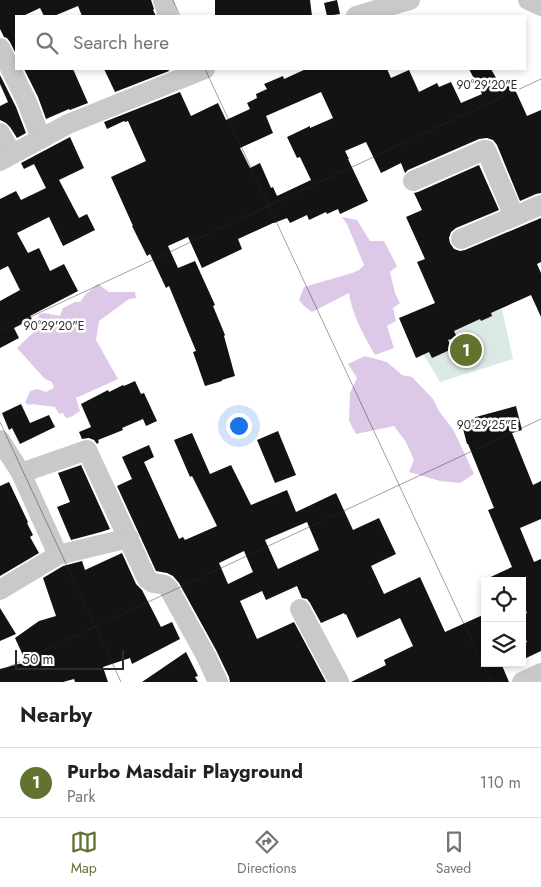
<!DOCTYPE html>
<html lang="en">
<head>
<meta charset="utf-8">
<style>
  :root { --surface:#fff; --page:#f2f2f2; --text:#222; --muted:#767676; --line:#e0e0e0; --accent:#62722f }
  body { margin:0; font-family:Jost,sans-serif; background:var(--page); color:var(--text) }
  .controls { position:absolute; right:15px; bottom:15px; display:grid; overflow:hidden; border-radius:0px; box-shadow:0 2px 8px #0003 }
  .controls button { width:45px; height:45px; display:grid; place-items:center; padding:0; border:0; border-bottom:1px solid var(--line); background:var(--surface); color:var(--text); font:25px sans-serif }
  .scale { position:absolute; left:15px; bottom:12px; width:109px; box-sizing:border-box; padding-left:5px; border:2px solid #2c2c2c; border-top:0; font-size:14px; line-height:18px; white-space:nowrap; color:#2c2c2c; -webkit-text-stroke:4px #fff; paint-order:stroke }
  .you { position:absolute; left:238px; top:425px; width:18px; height:18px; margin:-12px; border:4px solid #fff; border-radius:50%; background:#1a73e8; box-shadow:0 0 0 8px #1a73e833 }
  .badge { display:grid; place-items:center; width:32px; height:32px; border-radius:50%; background:var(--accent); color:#fff; font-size:16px; font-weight:700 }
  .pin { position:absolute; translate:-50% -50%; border:2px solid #fff; box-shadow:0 1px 5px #0006 }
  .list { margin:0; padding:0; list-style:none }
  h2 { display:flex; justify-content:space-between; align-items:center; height:65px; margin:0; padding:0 20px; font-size:21px }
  h2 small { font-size:16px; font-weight:400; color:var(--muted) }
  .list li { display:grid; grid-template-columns:32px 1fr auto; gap:15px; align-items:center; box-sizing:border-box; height:70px; padding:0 20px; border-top:1px solid var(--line) }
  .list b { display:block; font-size:19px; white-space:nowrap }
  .list p { margin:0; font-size:16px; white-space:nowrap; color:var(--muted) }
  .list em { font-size:16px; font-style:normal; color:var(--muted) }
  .icon { flex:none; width:28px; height:28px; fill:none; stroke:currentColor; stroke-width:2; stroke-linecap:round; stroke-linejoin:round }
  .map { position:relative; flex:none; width:541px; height:682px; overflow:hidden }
  .search { position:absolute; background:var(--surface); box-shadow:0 2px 8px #0003; left:15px; right:15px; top:15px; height:55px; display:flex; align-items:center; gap:12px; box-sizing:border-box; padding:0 18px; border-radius:0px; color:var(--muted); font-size:19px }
  .sheet { height:135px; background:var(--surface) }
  nav { display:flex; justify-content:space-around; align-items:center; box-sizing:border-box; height:70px; border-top:1px solid var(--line); background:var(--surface); font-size:14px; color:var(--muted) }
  nav a { display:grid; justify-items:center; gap:2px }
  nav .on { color:var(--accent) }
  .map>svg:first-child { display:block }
  .green { fill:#dbe9e5 }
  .water { fill:#dec8e7 }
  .building { fill:#131313; fill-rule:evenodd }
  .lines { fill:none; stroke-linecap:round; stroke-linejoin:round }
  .minor { stroke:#c9c9c9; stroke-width:20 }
  .ticks { fill:none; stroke:#2c2c2c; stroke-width:1; stroke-opacity:0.45 }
  .ticks-label { font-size:12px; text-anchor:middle; fill:#2c2c2c; stroke:#fff; stroke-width:5; stroke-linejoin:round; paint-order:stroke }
</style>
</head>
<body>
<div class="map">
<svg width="541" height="682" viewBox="0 0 541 682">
  <rect width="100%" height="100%" fill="#fff"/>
  <!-- green -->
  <polygon class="green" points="502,309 513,359 440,382 416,342"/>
  <!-- water -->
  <g class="water">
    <path d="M342 217 357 220 370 241H384L397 266 390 272 395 293 400 303 393 308 396 321 387 326 394 348 375 355C364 336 352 315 349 293L312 312 304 306 299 300 304 287 352 273 359 270 364 265 347 224Z"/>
    <polygon points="98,284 109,292 135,292 136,298 129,299 99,321 96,340 118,379 76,398 80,411 71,417 66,418 63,413 59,414 55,407 32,404 29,405 25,403 30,391 37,389 46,392 54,388 52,382 45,379 17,348 35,331 36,321 40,314 44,313 60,316 63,308 75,302 80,302 85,295"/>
    <polygon points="365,356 387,362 402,375 412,377 433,399 439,411 454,431 474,474 460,483 440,481 409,472 414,460 406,442 394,426 356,434 349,421 350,393 357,378 348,364"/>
  </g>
  <!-- building -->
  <g class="building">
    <polygon points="0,0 151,0 154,9 153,10 156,16 82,16 78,6 54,16 44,16 40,8 23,16 16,16 16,54 10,42 7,38 4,37 0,29"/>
    <polygon points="215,0 310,0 312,16 215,16"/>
    <polygon points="337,0 340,14 327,16 324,3"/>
    <polygon points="24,69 73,69 88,103 70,110 69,109 46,119 38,97"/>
    <polygon points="104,69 168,69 169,71 115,92"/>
    <path d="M306 69H387L391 78 409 70 419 92 437 83 439 87 451 82 461 103 482 94 469 69H491L502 88 512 83 527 116 541 110V193L536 194 520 201 497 145 493 140 487 138 479 139 408 170 405 173 401 163 381 173 366 142 345 151 349 159H348L368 201 340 214 338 209 327 214 326 212 309 220 307 215 290 223 287 218 274 223H273L238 239 242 249 202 268 188 237 168 246 178 268 195 261 215 305 213 306 225 335 224 336 235 376 222 380V381L205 386 193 352 196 351 169 286 166 288 150 254 147 256 132 226H133L111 177 146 161 128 121 125 122 124 121 107 129 104 122 180 92 191 116 218 103 226 120 250 109 247 103 257 98 256 94 267 89 264 84 283 76 284 79ZM321 92 333 118 310 128V126L287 137 297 158 300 157 311 180 277 196 273 187 271 188 260 163 250 168 240 148 273 133 266 116Z"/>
    <polygon points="0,75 16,107 26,133 17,138 10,127 6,123 0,120 0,106 8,102 0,84"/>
    <polygon points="70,137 84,168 59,180 79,218 87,214 95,230 63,246 49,217 17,233 28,253 39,248 50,271 64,264 78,291 30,316 32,319 14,328 19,338 0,348 0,301 20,290 8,266 0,270 0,199 16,191 21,200 46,188 34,164 24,169 21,163"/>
    <polygon points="479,165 499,210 456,228 451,232 449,238 450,243 454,249 460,251 465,250 541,218 541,262 537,264 541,273 541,317 531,295 491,313 492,316 481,321 480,319 454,331 457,337 448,340 452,349 432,358 429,352 416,358 399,318 435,303 417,262 425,259 406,217 422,210 414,193 418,192"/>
    <polygon points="135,381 141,394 144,393 157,421 146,426 143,419 122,428 123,430 98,440 99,442 97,444 94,440 89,438 82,439 79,432 91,427 81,404 108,390 109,392 123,385 124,386"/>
    <polygon points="21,404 30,423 49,415 55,427 20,444 12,428 9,430 2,413"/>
    <polygon points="516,406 522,430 512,433 533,485 541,481 541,519 520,528 534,562 541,559 541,651 522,660 522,644 527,642 522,632 522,615 527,613 522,602 522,581 482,581 512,567 488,510 494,508 468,444 467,444 461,421"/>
    <polygon points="278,431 296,475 275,483 257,440"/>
    <path d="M192 433 210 474 231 465 251 505 287 490 296 512 336 493 353 530 379 518 396 554 371 566 384 594 420 577 445 632 485 614V663H501L509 682H351L386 665 384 660 413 646 400 618 357 638 346 614 345 615 344 613 321 623 310 603 307 599 302 598 297 586 266 600 262 591 240 601 257 639 294 622 326 682H230L229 677 216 650 179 583 173 576 167 573 156 571 117 486 132 479 122 457 149 445 154 457 144 462 179 539 183 537 185 540 217 526 192 476 190 477 174 440ZM307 522 319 550 278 569 265 540ZM244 551 253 572 228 584 219 563Z"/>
    <polygon points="81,465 110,529 101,532 71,540 57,507 70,502 58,473"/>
    <polygon points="9,482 28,522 27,523 33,535 30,537 39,553 0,576 0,486"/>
    <polygon points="122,553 136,584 142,590 161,627 172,622 180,639 132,664 130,658 103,667 108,682 75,682 74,679 63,682 0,682 0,669 26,662 15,638 39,621 56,616 43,578 63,566 82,561 85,570"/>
    <polygon points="0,608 16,634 0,641"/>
    <polygon points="186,652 198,676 195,677 198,682 142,682"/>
  </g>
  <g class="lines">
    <!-- minor -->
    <g class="minor">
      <polyline points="163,0 168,16"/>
      <polyline points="528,0 541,6"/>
      <polyline points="356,16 410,0"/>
      <polyline points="0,48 27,102 41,139"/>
      <polyline points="0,133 12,154"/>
      <polyline points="0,161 68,124 205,69"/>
      <polyline points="413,181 484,150 486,150 514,216"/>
      <polyline points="461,239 541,205"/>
      <polyline points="0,440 21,473 87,450 147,579 153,583 165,585 169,589 206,656 218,682"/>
      <polyline points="21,473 58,555"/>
      <polyline points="0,590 58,555 129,538"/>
      <polyline points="300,609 339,682"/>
      <polyline points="522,682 541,673"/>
    </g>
  </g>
  <!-- ticks -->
  <path class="ticks" d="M173 0 180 16M205 69 491 682M0 331 541 79M0 422 121 682M0 671 541 419"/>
  <g class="ticks-label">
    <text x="487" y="89">90°29'20"E</text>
    <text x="54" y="330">90°29'20"E</text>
    <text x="487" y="429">90°29'25"E</text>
  </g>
</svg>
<div class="controls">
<button><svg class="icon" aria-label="locate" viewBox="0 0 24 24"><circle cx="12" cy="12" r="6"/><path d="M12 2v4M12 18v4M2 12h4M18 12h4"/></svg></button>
<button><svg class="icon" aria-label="layers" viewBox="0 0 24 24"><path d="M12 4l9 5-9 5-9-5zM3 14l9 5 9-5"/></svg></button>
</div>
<div class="scale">50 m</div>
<div class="you"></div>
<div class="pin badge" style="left:466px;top:350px">1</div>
<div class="search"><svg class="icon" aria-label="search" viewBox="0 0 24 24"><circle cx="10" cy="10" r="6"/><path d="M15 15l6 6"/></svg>Search here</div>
</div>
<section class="sheet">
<h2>Nearby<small></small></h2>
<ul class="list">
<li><span class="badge">1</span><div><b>Purbo Masdair Playground</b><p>Park</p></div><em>110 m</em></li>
</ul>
</section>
<nav>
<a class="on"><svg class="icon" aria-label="map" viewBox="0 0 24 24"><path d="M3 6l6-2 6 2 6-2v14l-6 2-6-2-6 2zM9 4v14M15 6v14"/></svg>Map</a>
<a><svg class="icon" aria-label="directions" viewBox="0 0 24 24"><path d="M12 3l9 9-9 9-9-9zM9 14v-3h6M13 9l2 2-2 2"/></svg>Directions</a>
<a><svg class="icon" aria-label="saved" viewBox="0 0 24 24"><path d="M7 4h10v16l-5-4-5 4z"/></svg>Saved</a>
</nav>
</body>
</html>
